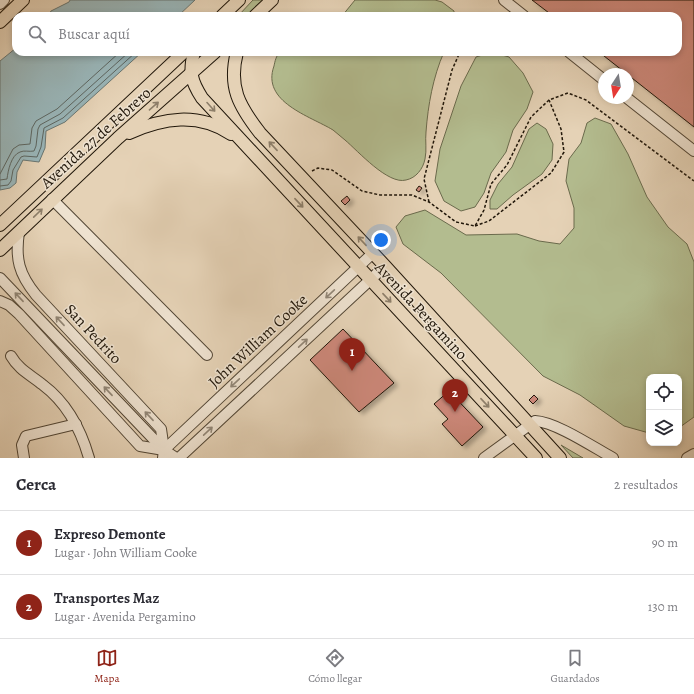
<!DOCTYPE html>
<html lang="es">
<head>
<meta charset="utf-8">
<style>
  :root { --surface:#fff; --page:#f2f2f3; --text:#2b2b33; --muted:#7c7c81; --line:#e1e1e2; --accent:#8f2418 }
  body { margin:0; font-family:Alegreya,serif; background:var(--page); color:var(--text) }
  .controls { position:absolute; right:12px; bottom:12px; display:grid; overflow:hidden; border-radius:8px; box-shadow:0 2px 6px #0003 }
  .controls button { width:36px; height:36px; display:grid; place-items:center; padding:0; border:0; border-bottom:1px solid var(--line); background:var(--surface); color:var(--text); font:20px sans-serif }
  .compass { position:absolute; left:598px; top:68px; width:36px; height:36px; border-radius:50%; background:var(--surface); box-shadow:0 2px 6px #0003; rotate:192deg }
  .you { position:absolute; left:381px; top:240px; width:14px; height:14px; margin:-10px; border:3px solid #fff; border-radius:50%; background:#1a73e8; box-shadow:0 0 0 6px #1a73e833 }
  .badge { display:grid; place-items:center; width:26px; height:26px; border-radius:50%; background:var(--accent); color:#fff; font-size:13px; font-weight:700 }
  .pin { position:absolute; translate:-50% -33px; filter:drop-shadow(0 1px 2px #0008) }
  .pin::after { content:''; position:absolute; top:21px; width:14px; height:12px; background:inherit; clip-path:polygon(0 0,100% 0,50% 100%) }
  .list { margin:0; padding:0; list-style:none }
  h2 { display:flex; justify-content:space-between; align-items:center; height:52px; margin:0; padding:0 16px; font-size:17px }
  h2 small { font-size:13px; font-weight:400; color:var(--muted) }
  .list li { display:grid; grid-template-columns:26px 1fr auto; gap:12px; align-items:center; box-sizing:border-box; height:64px; padding:0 16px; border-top:1px solid var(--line) }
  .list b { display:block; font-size:15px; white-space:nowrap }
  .list p { margin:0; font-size:13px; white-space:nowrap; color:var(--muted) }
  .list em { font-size:13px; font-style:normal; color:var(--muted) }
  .icon { flex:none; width:22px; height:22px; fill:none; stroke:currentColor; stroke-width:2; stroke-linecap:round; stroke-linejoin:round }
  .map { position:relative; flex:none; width:694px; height:458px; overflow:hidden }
  .search { position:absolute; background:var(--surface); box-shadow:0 2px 6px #0003; left:12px; right:12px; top:12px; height:44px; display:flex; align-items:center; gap:10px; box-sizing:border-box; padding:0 14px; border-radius:12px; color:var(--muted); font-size:15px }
  .sheet { height:180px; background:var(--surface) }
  nav { display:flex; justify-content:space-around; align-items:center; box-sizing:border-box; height:56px; border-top:1px solid var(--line); background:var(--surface); font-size:11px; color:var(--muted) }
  nav a { display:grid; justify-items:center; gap:2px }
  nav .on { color:var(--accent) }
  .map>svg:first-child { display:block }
  .green { fill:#b3bc8f; stroke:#6a6a4c }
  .water { fill:#99b5b8; stroke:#697672 }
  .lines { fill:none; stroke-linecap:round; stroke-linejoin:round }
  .shore { stroke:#5d6661; stroke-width:1 }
  .building { fill:#cd887a; stroke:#21170a; filter:url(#shadow) }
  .minor-casing { stroke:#524635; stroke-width:12 }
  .major-casing { stroke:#21170a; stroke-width:14 }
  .path { stroke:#21170a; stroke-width:1.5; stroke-dasharray:3 2; stroke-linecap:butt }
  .minor { stroke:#eee2d0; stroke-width:10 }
  .major { stroke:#e5d2b6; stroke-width:12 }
  .oneway { stroke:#8d7e69 }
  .oneway2 { stroke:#928777 }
  .labels { text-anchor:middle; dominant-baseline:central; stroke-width:3; stroke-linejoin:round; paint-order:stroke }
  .street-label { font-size:16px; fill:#21170a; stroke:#eee2d0 }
</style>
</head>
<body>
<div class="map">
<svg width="694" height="458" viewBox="0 0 694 458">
  <defs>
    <filter id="shadow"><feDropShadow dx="4" dy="2.5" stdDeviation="2" flood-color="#0004"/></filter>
  </defs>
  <rect width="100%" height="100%" fill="#e5d2b6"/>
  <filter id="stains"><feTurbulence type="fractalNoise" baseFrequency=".005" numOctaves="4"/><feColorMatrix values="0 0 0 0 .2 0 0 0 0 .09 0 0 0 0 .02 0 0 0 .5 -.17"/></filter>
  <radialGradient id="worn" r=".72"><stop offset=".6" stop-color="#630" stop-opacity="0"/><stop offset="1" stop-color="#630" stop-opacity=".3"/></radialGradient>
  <!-- green -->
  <g class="green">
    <polygon points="253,0 264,0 247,16 238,16"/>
    <polygon points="355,0 435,0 442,2 454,11 454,16 342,16"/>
    <path d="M280 52H444C433 77 428 105 426 132 425 140 427 150 425 159 423 169 416 178 406 180 388 185 358 151 345 140 341 137 337 133 333 130 310 116 261 102 274 66 275 61 276 56 280 52Z"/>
    <polygon points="492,52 509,57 523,73 533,92 527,109 513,130 506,152 491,173 484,193 475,207 461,211 444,201 435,181 440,149 461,86 476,57"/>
    <polygon points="595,118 611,124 628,154 647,197 668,227 687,244 694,262 694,417 680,427 679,377 649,377 649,433 624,426 580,395 543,376 441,273 403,244 396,227 405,216 425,210 466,235 517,234 539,241 560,244 574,228 574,208 566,181 569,159 581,143 587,123"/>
    <polygon points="537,123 546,129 553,144 552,160 542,174 513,195 497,209 490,209 490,200 498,184 512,167 529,129"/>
    <polygon points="561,445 583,458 573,458"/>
  </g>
  <!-- water -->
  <g class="water">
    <polygon points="70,0 195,0 178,16 48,16 51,11 69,2"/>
    <polygon points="16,48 16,52 142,52 65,122 46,131 45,148 39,162 23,160 17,172 16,183 10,188 0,190 0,61"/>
  </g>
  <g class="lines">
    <!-- shore -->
    <g class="shore">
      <polyline points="0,174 13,149 19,145 30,144 32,128 36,121 57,109 120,52"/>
      <path d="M0 180 7 179C8 171 11 155 20 152 24 150 29 152 34 151L36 146 38 129 40 125 60 114 129 52"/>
      <polyline points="0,186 8,185 11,181 13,170 21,157 24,156 37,157 41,147 44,128 63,118 136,52"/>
    </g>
  </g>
  <!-- building -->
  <g class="building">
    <polygon points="532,0 694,0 694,127 599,52 678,52 678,16 553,16"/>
    <polygon points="419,186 422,188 419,192 416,190"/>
    <polygon points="347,196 350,200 345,205 341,201"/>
    <polygon points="343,329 394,383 359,412 310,360"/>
    <polygon points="449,391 483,427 462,446 442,424 448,419 434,404"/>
    <polygon points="534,395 538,399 533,404 529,400"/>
  </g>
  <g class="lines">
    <!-- minor casing -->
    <g class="minor-casing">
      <g id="minor">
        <polyline points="504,0 524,16"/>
        <polyline points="0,4 4,0"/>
        <polyline points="569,52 604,80"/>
        <polyline points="627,98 694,151"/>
        <polyline points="52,199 207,355"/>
        <path d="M19 232C15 259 19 274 36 295L161 429 164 450 163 458"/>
        <polyline points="0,278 164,450 176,458"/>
        <polyline points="0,301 9,305 19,314 140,446 164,450"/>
        <path d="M11 356C19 370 31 375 43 385 67 403 81 430 89 458"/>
        <polyline points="164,450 373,253"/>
        <polyline points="24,458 22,445 26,436 76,424"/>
        <polyline points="179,458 385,266"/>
        <path d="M484 458 535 421C556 422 593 447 613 458"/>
        <polyline points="687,458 694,454"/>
      </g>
    </g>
    <!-- major casing -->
    <g class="major-casing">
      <g id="major">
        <polyline points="222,16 239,0"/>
        <polyline points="255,16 272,0"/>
        <polyline points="0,22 23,0"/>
        <path d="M194 52C189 72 191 81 202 98L536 458"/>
        <path d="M237 52C228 87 239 106 260 133L385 266 560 458"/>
        <path d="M129 133C163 118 198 112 231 134"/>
        <polyline points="0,225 184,52"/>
        <polyline points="0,250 118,138 215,52"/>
      </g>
    </g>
    <!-- path -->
    <g class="path">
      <polyline points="312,171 318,168 332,170 362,191 380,195 412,195 429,202 456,222 475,226 484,210 491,184 507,165 531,117 549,100 568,93 586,100 694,181"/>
      <polyline points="429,202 424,179 452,70 460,52"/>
      <polyline points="475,226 489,221 551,173 564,152 561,129 549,100"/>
    </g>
    <!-- minor -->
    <use href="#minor" class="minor"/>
    <!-- major -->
    <use href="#major" class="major"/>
  </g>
  <!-- one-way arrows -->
  <defs><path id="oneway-shaft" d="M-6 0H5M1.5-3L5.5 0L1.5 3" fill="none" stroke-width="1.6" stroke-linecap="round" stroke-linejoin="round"/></defs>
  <g class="oneway">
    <use href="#oneway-shaft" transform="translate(154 106) rotate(-41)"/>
    <use href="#oneway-shaft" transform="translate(211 107) rotate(48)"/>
    <use href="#oneway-shaft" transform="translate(273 146) rotate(-133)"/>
    <use href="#oneway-shaft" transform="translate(299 203) rotate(47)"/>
    <use href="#oneway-shaft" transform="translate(38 213) rotate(-44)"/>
    <use href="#oneway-shaft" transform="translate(362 241) rotate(-133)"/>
    <use href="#oneway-shaft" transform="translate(387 298) rotate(47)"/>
    <use href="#oneway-shaft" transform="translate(485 403) rotate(47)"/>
  </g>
  <g class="oneway2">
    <use href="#oneway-shaft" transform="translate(330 294) rotate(137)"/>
    <use href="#oneway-shaft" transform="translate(19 297) rotate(-133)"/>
    <use href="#oneway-shaft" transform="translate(60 321) rotate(-133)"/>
    <use href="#oneway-shaft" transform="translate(303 343) rotate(-43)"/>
    <use href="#oneway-shaft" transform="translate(235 383) rotate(137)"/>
    <use href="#oneway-shaft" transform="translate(108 391) rotate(-133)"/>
    <use href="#oneway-shaft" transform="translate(149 416) rotate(-133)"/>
    <use href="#oneway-shaft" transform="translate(208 431) rotate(-43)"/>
  </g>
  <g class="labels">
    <!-- street labels -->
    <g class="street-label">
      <text transform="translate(96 138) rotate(-42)">Avenida 27 de Febrero</text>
      <text transform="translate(421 311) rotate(47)">Avenida Pergamino</text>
      <text transform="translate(93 334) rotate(47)">San Pedrito</text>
      <text transform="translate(258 341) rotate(-43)">John William Cooke</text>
    </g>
  </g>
  <rect width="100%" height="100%" filter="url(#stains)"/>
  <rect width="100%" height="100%" fill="url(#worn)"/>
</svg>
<div class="controls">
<button><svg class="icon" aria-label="locate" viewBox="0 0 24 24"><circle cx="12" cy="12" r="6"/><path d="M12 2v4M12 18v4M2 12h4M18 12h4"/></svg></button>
<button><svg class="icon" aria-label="layers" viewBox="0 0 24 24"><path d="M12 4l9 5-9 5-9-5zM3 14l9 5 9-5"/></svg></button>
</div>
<svg class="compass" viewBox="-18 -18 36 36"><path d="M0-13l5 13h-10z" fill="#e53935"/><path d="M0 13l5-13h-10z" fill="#7c7c81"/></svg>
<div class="you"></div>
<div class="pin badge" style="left:352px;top:371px">1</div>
<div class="pin badge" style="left:455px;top:412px">2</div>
<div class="search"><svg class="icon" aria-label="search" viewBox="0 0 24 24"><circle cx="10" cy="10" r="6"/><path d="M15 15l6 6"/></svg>Buscar aquí</div>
</div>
<section class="sheet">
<h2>Cerca<small>2 resultados</small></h2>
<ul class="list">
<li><span class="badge">1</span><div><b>Expreso Demonte</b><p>Lugar · John William Cooke</p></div><em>90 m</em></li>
<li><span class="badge">2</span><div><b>Transportes Maz</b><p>Lugar · Avenida Pergamino</p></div><em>130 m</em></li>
</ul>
</section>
<nav>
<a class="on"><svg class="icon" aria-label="map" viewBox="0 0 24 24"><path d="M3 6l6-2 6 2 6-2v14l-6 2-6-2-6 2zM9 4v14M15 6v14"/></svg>Mapa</a>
<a><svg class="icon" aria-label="directions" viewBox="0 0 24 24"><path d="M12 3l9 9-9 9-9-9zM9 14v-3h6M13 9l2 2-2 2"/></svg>Cómo llegar</a>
<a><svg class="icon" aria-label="saved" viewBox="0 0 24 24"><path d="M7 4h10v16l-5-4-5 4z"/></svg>Guardados</a>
</nav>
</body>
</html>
